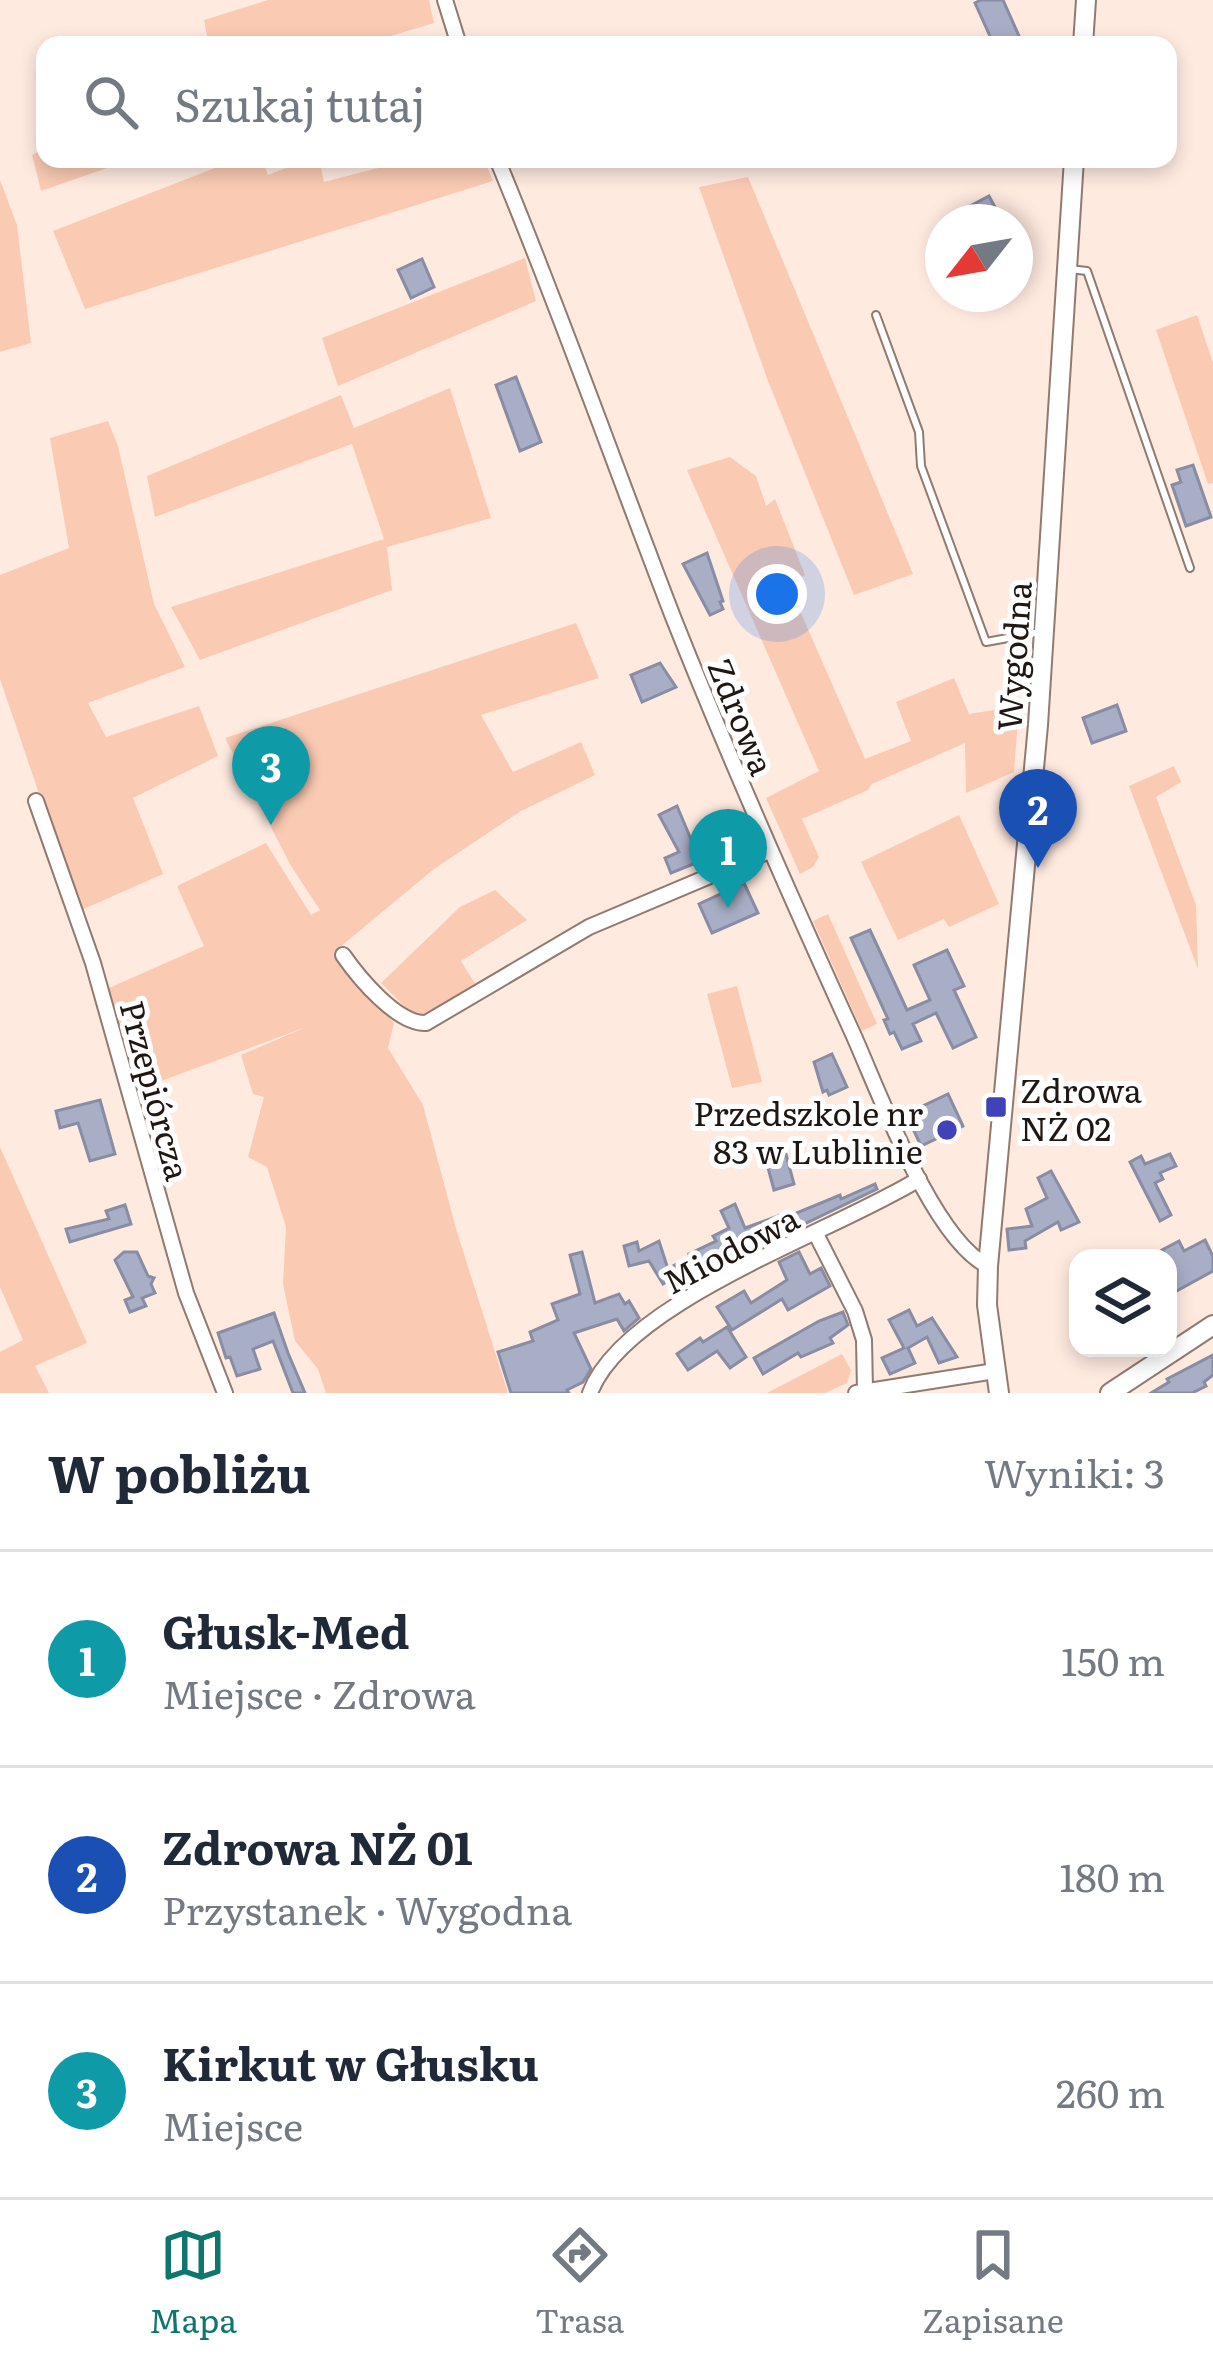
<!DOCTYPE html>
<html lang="pl">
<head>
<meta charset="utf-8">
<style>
  :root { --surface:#fff; --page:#f6f6f7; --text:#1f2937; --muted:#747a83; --line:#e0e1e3; --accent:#0f766e }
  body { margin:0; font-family:Literata,serif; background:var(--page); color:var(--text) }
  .controls { position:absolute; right:36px; bottom:36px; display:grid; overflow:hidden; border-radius:24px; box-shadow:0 6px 18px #0003 }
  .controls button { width:108px; height:108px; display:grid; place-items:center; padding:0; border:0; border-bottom:3px solid var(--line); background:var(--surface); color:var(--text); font:60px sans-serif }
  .compass { position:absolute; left:925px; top:204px; width:108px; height:108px; border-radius:50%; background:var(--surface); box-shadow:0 6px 18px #0003; rotate:239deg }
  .you { position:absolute; left:777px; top:594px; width:42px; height:42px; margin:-30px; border:9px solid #fff; border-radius:50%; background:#1a73e8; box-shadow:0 0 0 18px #1a73e833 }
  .badge { display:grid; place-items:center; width:78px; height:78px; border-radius:50%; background:var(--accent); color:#fff; font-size:39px; font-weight:700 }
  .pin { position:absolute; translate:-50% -99px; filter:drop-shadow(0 3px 6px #0008) }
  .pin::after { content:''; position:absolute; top:63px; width:42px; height:36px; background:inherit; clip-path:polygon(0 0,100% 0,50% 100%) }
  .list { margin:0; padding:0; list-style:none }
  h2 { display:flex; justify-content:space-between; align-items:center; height:156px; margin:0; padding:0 48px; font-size:51px }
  h2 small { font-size:39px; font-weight:400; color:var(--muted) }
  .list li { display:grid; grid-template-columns:78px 1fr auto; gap:36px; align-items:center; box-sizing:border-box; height:216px; padding:0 48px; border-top:3px solid var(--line) }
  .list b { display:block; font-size:45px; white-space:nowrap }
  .list p { margin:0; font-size:39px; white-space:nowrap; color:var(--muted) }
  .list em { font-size:39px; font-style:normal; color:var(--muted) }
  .icon { flex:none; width:66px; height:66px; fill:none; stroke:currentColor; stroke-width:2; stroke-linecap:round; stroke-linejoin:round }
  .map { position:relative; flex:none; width:1213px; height:1393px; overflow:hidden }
  .search { position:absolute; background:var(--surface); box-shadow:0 6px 18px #0003; left:36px; right:36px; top:36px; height:132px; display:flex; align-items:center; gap:30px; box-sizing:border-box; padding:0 42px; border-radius:24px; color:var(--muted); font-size:45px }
  .sheet { height:804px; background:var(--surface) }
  nav { display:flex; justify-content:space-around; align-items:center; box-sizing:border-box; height:168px; border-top:3px solid var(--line); background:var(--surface); font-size:33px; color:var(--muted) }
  nav a { display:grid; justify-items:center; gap:6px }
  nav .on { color:var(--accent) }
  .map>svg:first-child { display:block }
  .green { fill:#facab3 }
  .building { fill:#a8aec5; stroke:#888da3; stroke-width:3 }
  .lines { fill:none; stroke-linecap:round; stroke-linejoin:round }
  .lane-casing { stroke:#917a6f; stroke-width:10 }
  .street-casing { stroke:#917a6f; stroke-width:18 }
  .secondary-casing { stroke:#917a6f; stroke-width:22 }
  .lane { stroke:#fff; stroke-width:6 }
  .street { stroke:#fff; stroke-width:14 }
  .secondary { stroke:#fff; stroke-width:18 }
  .poi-dot { fill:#4043b8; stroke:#fff; stroke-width:4.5 }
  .labels { text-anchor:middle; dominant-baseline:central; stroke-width:10; stroke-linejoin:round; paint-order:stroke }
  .street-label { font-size:33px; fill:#201712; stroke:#fff }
  .poi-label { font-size:33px; fill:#201712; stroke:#fff; text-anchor:start }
</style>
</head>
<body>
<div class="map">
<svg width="1213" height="1393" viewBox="0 0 1213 1393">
  <rect width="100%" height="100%" fill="#ffeae0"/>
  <!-- green -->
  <g class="green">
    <polygon points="268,0 429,0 434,23 360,45 209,45 204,20"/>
    <polygon points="45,149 45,159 133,159 41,191 32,155"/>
    <polygon points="238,159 262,159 268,175 309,159 319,159 324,182 413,159 484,159 493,181 85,309 53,231"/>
    <polygon points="748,177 913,574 854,595 768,381 699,187"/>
    <polygon points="0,180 17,225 31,343 0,352"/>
    <polygon points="525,258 536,301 338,386 322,338"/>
    <polygon points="1197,315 1213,363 1213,483 1208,484 1156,330"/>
    <polygon points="450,388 491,518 387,547 392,590 200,660 171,607 384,539 352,444 155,517 147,476 341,395 354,428"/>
    <polygon points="108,421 118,446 154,604 185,667 88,703 106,737 199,706 218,756 133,798 163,874 79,911 0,679 0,575 69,548 50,438"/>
    <polygon points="730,457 756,476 766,506 775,499 805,575 789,586 865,759 911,741 896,702 954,678 969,714 1019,706 1014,772 966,793 965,743 872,784 868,790 802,819 819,857 813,867 800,874 766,798 819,771 687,470"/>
    <polygon points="576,623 599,678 481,715 513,772 581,742 595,775 521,811 434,869 334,952 394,1023 388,1048 423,1105 457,1232 508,1393 326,1393 318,1369 295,1341 283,1284 286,1227 267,1167 248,1157 264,1097 253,1094 241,1055 306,1027 137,1090 109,988 204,946 177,886 266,843 311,915 320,910 291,866 225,738"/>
    <polygon points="1174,766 1181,782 1156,797 1196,905 1198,969 1129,786"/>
    <polygon points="959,815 999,904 949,927 944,919 898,940 861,862"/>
    <polygon points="495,890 527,920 461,961 477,987 419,1016 409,1011 381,983 460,907"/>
    <polygon points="828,914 877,1024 862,1031 813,921"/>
    <polygon points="737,986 762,1082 732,1088 707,994"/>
    <polygon points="0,1147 87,1343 35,1366 49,1393 0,1393 0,1352 23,1340 0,1287"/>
    <polygon points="842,1354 851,1370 847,1383 825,1393 767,1393"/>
  </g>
  <!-- building -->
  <g class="building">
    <polygon points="981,0 1003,0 1023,45 994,45 975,3"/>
    <polygon points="989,196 1003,222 959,222 955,214"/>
    <polygon points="422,259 434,287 411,298 398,270"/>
    <polygon points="516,377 541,442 520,451 496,385"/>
    <polygon points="1193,465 1211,517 1186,526 1172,485 1181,482 1177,470"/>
    <polygon points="707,553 723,601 720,602 723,609 710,615 683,564"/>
    <polygon points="660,663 676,687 642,702 631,675"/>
    <polygon points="1117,705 1126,731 1092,743 1083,718"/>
    <polygon points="677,806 693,844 729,829 736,847 671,873 665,858 679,852 659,815"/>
    <polygon points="744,883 758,913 712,933 699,904"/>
    <polygon points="870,930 907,1010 930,1000 914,965 947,950 964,986 954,990 976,1037 953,1048 936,1013 913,1024 921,1041 902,1049 894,1032 890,1034 884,1020 888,1019 851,938"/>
    <polygon points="832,1054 847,1087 829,1095 827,1090 823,1092 814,1062"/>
    <polygon points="948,1094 963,1126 921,1146 906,1114"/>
    <polygon points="100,1100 115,1154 90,1161 78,1123 60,1128 56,1111"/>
    <polygon points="784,1147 794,1184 774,1190 764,1153"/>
    <polygon points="1170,1154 1176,1166 1160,1173 1163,1179 1155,1183 1171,1215 1160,1221 1130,1162 1141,1156 1145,1164"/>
    <polygon points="1051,1171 1079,1222 1061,1230 1058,1222 1025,1241 1026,1248 1009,1250 1007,1229 1032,1226 1026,1209 1047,1198 1038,1178"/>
    <polygon points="875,1184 877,1189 740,1255 675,1293 668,1281 663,1284 649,1261 629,1266 624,1246 637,1242 639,1251 659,1241 668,1269 690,1256 689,1254 716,1241 713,1236 729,1228 721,1211 735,1204 745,1228 786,1213 787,1217 840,1195 841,1199"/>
    <polygon points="125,1205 131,1224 70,1242 66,1229 109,1219 106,1211"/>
    <polygon points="1205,1240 1213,1256 1213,1271 1171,1294 1168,1258 1162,1250 1179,1241 1184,1251"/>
    <polygon points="124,1252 137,1252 148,1276 154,1278 151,1284 155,1293 142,1298 146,1306 130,1312 125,1300 133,1297 115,1260"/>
    <polygon points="582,1252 595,1303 619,1294 625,1304 629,1301 639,1318 624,1331 617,1319 574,1333 591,1369 583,1382 567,1390 569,1393 511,1393 498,1352 533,1341 530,1332 558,1320 552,1304 580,1294 570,1255"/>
    <polygon points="799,1252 810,1274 821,1268 830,1286 788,1310 782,1299 732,1330 717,1307 744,1291 751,1303 787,1280 779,1262"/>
    <polygon points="909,1310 917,1326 932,1318 957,1357 939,1363 927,1337 908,1348 915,1363 890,1374 882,1358 904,1348 889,1320"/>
    <polygon points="843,1312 848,1325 830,1338 833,1343 801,1357 798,1353 763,1374 754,1358 819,1321"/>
    <polygon points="274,1313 288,1353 305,1393 293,1393 273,1341 253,1349 260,1369 237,1376 230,1357 226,1358 218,1333"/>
    <polygon points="727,1327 746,1357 730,1368 717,1351 688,1370 677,1354 700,1338 703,1342"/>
    <polygon points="1213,1355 1213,1375 1204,1382 1206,1386 1192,1393 1151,1393 1169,1382 1167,1379"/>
  </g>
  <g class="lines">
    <!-- lane casing -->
    <g class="lane-casing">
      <g id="lane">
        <polyline points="1069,269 1087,271 1190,568"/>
        <polyline points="876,315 919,432 921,466 986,642 1040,632"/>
      </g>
    </g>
    <!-- street casing -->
    <g class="street-casing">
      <g id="street">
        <polyline points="445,0 459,45"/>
        <path d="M497 159C560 310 614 464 673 617 729 758 790 896 853 1034 879 1092 933 1240 988 1266"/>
        <polyline points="36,801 93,963 186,1293 225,1393"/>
        <path d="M343 955C359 978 397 1024 426 1023L589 927 769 851"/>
        <polyline points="816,1234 855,1311 864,1340 865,1390"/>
        <path d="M590 1393C624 1301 836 1231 919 1179"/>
        <polyline points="856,1393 995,1371"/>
      </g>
    </g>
    <!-- secondary casing -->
    <g class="secondary-casing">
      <g id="secondary">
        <polyline points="1083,45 1086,0"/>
        <polyline points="999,1393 987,1305 988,1266 1038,725 1074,159"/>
        <polyline points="1110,1393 1213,1325"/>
      </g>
    </g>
    <!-- lane -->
    <use href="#lane" class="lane"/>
    <!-- street -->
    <use href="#street" class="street"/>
    <!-- secondary -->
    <use href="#secondary" class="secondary"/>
  </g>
  <!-- markers -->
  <g class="poi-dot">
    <rect x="984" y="1095" width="24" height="24" rx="6"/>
    <circle cx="947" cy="1130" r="12"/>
  </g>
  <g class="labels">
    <!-- street labels -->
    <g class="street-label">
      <text transform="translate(1012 656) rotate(-86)">Wygodna</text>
      <text transform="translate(743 716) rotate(68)">Zdrowa</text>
      <text transform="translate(157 1090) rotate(75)">Przepiórcza</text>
      <text transform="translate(730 1248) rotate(-28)">Miodowa</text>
    </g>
    <!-- poi labels -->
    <g class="poi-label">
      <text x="1020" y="1088">Zdrowa<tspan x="1020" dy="38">NŻ 02</tspan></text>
      <text x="923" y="1111" text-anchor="end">Przedszkole nr<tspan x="923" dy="38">83 w Lublinie</tspan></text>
    </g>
  </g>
</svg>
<div class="controls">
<button><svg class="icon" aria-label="layers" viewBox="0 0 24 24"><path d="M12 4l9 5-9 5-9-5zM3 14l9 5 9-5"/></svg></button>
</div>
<svg class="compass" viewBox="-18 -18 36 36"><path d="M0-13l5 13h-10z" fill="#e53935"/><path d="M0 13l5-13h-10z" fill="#747a83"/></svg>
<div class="you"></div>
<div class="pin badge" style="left:728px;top:908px;background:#0f9aa8">1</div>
<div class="pin badge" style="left:1038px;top:868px;background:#1a4fb4">2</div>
<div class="pin badge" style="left:271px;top:825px;background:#0f9aa8">3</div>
<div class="search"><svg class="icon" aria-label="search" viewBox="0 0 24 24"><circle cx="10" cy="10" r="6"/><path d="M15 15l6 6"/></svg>Szukaj tutaj</div>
</div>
<section class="sheet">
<h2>W pobliżu<small>Wyniki: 3</small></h2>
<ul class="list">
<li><span class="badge" style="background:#0f9aa8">1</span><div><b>Głusk-Med</b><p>Miejsce · Zdrowa</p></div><em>150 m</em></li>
<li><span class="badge" style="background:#1a4fb4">2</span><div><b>Zdrowa NŻ 01</b><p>Przystanek · Wygodna</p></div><em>180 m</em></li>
<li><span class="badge" style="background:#0f9aa8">3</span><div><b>Kirkut w Głusku</b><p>Miejsce</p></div><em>260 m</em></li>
</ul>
</section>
<nav>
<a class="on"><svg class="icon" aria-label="map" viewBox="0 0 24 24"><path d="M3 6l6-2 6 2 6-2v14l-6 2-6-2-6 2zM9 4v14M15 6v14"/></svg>Mapa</a>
<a><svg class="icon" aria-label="directions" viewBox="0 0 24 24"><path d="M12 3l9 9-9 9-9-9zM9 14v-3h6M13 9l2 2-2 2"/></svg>Trasa</a>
<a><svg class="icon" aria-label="saved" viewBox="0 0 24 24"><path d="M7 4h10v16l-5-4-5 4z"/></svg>Zapisane</a>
</nav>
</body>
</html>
